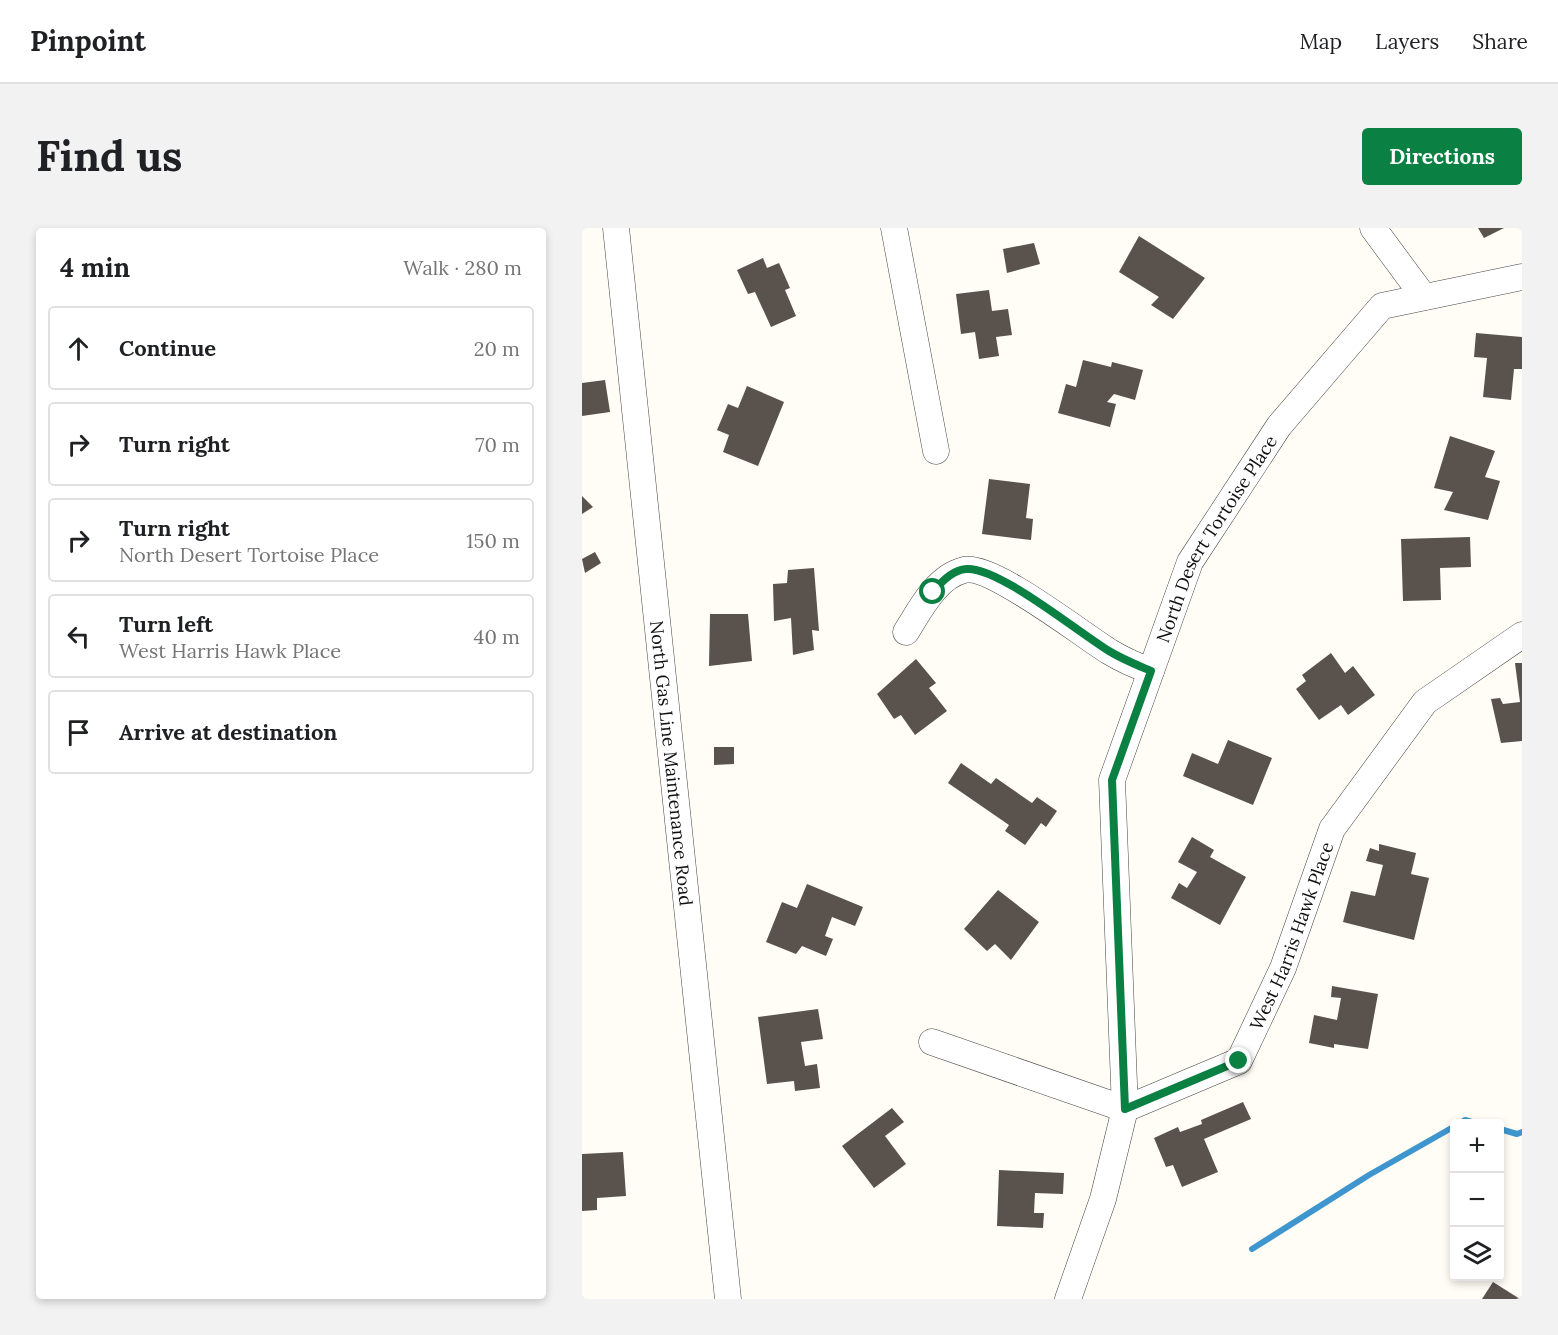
<!DOCTYPE html>
<html lang="en">
<head>
<meta charset="utf-8">
<style>
  :root { --surface:#fff; --page:#f2f2f2; --text:#202124; --muted:#757577; --line:#e0e0e0; --accent:#0b8043 }
  body { margin:0; font-family:Lora,serif; background:var(--page); color:var(--text) }
  .controls { position:absolute; right:18px; bottom:18px; display:grid; overflow:hidden; border-radius:6px; box-shadow:0 3px 9px #0003 }
  .controls button { width:54px; height:54px; display:grid; place-items:center; padding:0; border:0; border-bottom:2px solid var(--line); background:var(--surface); color:var(--text); font:30px sans-serif }
  .stop { position:absolute; width:18px; height:18px; margin:-14px; border:4px solid #0b8043; border-radius:50%; background:#fff }
  .stop.end { background:#0b8043; border-color:#fff; box-shadow:0 2px 6px #0008 }
  .list { margin:0; padding:0; list-style:none }
  h2 { display:flex; justify-content:space-between; align-items:center; height:78px; margin:0; padding:0 24px; font-size:26px }
  h2 small { font-size:20px; font-weight:400; color:var(--muted) }
  .list li { display:grid; grid-template-columns:39px 1fr auto; gap:18px; align-items:center; box-sizing:border-box; height:84px; margin:0 12px 12px; padding:0 12px; border:2px solid var(--line); border-radius:6px }
  .list b { display:block; font-size:22px; white-space:nowrap }
  .list p { margin:0; font-size:20px; white-space:nowrap; color:var(--muted) }
  .list em { font-size:20px; font-style:normal; color:var(--muted) }
  .icon { flex:none; width:33px; height:33px; fill:none; stroke:currentColor; stroke-width:2; stroke-linecap:round; stroke-linejoin:round }
  .map { position:relative; flex:none; width:940px; height:1071px; overflow:hidden; border-radius:6px }
  header { display:flex; align-items:center; gap:36px; box-sizing:border-box; height:84px; padding:0 30px; background:var(--surface); border-bottom:2px solid var(--line) }
  header strong { font-size:28px }
  nav { display:flex; gap:33px; margin-inline-start:auto; font-size:21px }
  .intro { display:flex; align-items:center; justify-content:space-between; box-sizing:border-box; height:144px; padding:0 36px }
  h1 { margin:0; font-size:42px }
  .button { padding:15px 27px; border-radius:6px; background:var(--accent); color:#fff; font-size:21px; font-weight:700 }
  main { display:flex; gap:36px; padding:0 36px }
  aside { flex:1; background:var(--surface); border-radius:6px; box-shadow:0 3px 9px #0003 }
  .map>svg:first-child { display:block }
  .lines { fill:none; stroke-linecap:round; stroke-linejoin:round }
  .stream { stroke:#3f96cf; stroke-width:6 }
  .building { fill:#5a524d }
  .minor-casing { stroke:#444; stroke-width:27 }
  .minor { stroke:#fff; stroke-width:26 }
  .route { stroke:#0b8043; stroke-width:8 }
  .labels { text-anchor:middle; dominant-baseline:central; stroke-width:6; stroke-linejoin:round; paint-order:stroke }
  .street-label { font-size:18px; fill:#111; stroke:#fff }
</style>
</head>
<body>
<header>
<strong>Pinpoint</strong>
<nav><a>Map</a><a>Layers</a><a>Share</a></nav>
</header>
<div class="intro"><h1>Find us</h1><a class="button">Directions</a></div>
<main>
<aside>
<h2>4 min<small>Walk · 280 m</small></h2>
<ul class="list">
<li><svg class="icon" aria-label="ahead" viewBox="0 0 24 24"><path d="M12 20V5M6 11l6-6 6 6"/></svg><div><b>Continue</b></div><em>20 m</em></li>
<li><svg class="icon" aria-label="right" viewBox="0 0 24 24"><path d="M7 20v-9h11M14 6l5 5-5 5"/></svg><div><b>Turn right</b></div><em>70 m</em></li>
<li><svg class="icon" aria-label="right" viewBox="0 0 24 24"><path d="M7 20v-9h11M14 6l5 5-5 5"/></svg><div><b>Turn right</b><p>North Desert Tortoise Place</p></div><em>150 m</em></li>
<li><svg class="icon" aria-label="left" viewBox="0 0 24 24"><path d="M17 20v-9H6M10 6l-5 5 5 5"/></svg><div><b>Turn left</b><p>West Harris Hawk Place</p></div><em>40 m</em></li>
<li><svg class="icon" aria-label="arrive" viewBox="0 0 24 24"><path d="M6 21V4h12l-3 4 3 4H6"/></svg><div><b>Arrive at destination</b></div></li>
</ul>
</aside>
<div class="map">
<svg width="940" height="1071" viewBox="0 0 940 1071">
  <rect width="100%" height="100%" fill="#fffdf5"/>
  <g class="lines">
    <!-- stream -->
    <g class="stream">
      <polyline points="877,896 883,892 897,896"/>
      <polyline points="918,901 935,906 940,904"/>
      <polyline points="670,1021 787,947 873,898"/>
    </g>
  </g>
  <!-- building -->
  <g class="building">
    <polygon points="896,0 922,0 902,10"/>
    <polygon points="557,8 623,50 591,91 569,77 577,69 537,44"/>
    <polygon points="452,15 458,36 425,45 421,21"/>
    <polygon points="181,30 185,40 197,35 208,60 203,62 214,88 189,99 173,64 166,66 155,42"/>
    <polygon points="407,62 410,83 426,81 430,107 414,109 417,128 397,131 393,104 379,106 374,66"/>
    <polygon points="894,105 940,109 940,141 932,141 929,172 901,169 905,130 892,129"/>
    <polygon points="501,132 529,139 530,134 561,142 553,172 532,166 525,174 534,176 528,199 476,185 484,156 494,159"/>
    <polygon points="23,152 28,184 0,188 0,155"/>
    <polygon points="165,158 202,174 176,238 141,224 147,207 135,202 146,176 156,180"/>
    <polygon points="868,208 913,223 903,249 918,253 906,292 862,282 871,264 852,260"/>
    <polygon points="407,251 448,256 444,290 451,291 449,312 400,306"/>
    <polygon points="0,268 11,279 0,286"/>
    <polygon points="888,309 889,339 858,340 859,372 821,373 819,311"/>
    <polygon points="13,324 19,335 3,345 0,331"/>
    <polygon points="232,340 237,403 230,402 232,422 211,427 209,390 192,393 191,356 205,355 206,342"/>
    <polygon points="128,386 166,386 170,433 127,438"/>
    <polygon points="749,425 763,445 771,438 793,467 766,487 759,477 737,492 714,461 724,453 720,447"/>
    <polygon points="334,431 354,455 347,460 365,483 333,507 319,487 312,491 295,466"/>
    <polygon points="933,435 940,435 940,513 919,515 909,471 918,470 921,476 938,474"/>
    <polygon points="646,512 690,530 671,577 601,548 610,525 636,536"/>
    <polygon points="132,519 152,519 152,536 132,537"/>
    <polygon points="379,535 409,556 414,550 450,575 455,569 475,583 464,599 459,595 443,617 423,603 427,597 366,555"/>
    <polygon points="610,609 632,622 628,629 664,649 638,697 589,670 597,655 605,660 615,644 596,634"/>
    <polygon points="797,616 834,625 829,646 847,650 832,712 761,694 769,663 793,668 801,637 784,633 788,620 797,623"/>
    <polygon points="225,656 281,679 273,698 250,689 243,708 251,711 244,728 220,718 214,726 184,714 200,674 215,680"/>
    <polygon points="416,662 457,694 429,732 413,716 405,723 382,701"/>
    <polygon points="750,758 796,766 786,821 752,816 752,820 727,815 732,787 755,792 759,770 749,769"/>
    <polygon points="236,781 241,811 219,814 223,838 235,836 238,860 213,863 212,853 185,856 176,789"/>
    <polygon points="661,874 669,891 622,911 636,944 600,959 591,937 584,939 572,910 596,899 598,904 620,896 619,892"/>
    <polygon points="310,880 322,894 303,908 324,936 292,960 260,918"/>
    <polygon points="41,924 44,968 15,970 15,982 0,983 0,926"/>
    <polygon points="417,942 482,945 481,966 453,965 452,985 462,985 461,1000 415,998"/>
    <polygon points="911,1054 938,1071 900,1071"/>
  </g>
  <g class="lines">
    <!-- minor casing -->
    <g class="minor-casing">
      <g id="minor">
        <path id="s1" d="M34 0 146 1071"/>
        <polyline points="312,0 354,223"/>
        <polyline points="791,0 842,69"/>
        <path d="M324 404C338 382 354 349 382 342 409 335 500 407 528 424 541 432 555 438 569 443"/>
        <path id="s2" d="M350 814 543 881 657 833 701 740 750 601 843 474 940 407"/>
        <path id="s3" d="M486 1071 521 971 543 881 530 552 608 334 697 198 800 78 940 49"/>
      </g>
    </g>
    <!-- minor -->
    <use href="#minor" class="minor"/>
  </g>
  <g class="lines">
    <!-- route -->
    <path class="route" d="M351 364C359 354 370 342 384 341 416 338 497 405 527 423 540 431 555 437 569 443L530 552 543 881 657 833"/>
  </g>
  <g class="labels">
    <!-- street labels -->
    <g class="street-label">
      <text stroke="none"><textPath href="#s3" startOffset="792">North Desert Tortoise Place</textPath></text>
      <text stroke="none"><textPath href="#s1" startOffset="538">North Gas Line Maintenance Road</textPath></text>
      <text stroke="none"><textPath href="#s2" startOffset="464">West Harris Hawk Place</textPath></text>
    </g>
  </g>
</svg>
<div class="controls">
<button>+</button>
<button>−</button>
<button><svg class="icon" aria-label="layers" viewBox="0 0 24 24"><path d="M12 4l9 5-9 5-9-5zM3 14l9 5 9-5"/></svg></button>
</div>
<div class="stop" style="left:351px;top:364px"></div>
<div class="stop end" style="left:657px;top:833px"></div>
</div>
</main>
</body>
</html>
